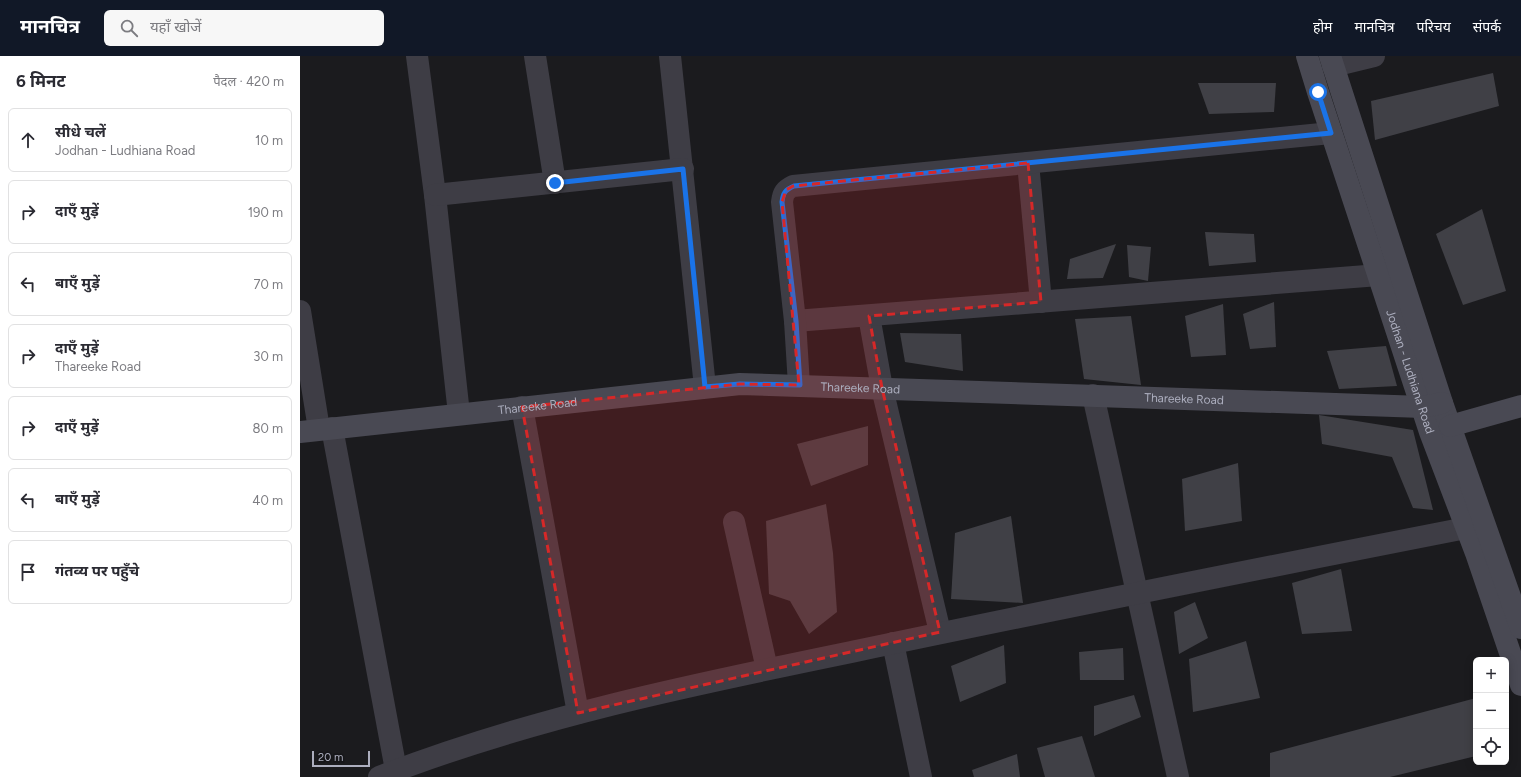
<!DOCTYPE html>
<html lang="hi">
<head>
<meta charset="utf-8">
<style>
  :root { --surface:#fff; --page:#f7f7f7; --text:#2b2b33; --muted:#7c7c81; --line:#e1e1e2; --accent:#111827 }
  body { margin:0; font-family:Figtree,"Noto Sans Devanagari",sans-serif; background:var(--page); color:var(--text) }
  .controls { position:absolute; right:12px; bottom:12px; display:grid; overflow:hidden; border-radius:6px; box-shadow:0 2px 10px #0003 }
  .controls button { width:36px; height:36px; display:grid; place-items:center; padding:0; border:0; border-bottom:1px solid var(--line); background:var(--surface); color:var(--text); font:20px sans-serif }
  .scale { position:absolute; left:12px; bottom:10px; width:58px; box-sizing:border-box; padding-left:4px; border:2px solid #acaebe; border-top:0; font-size:11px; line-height:14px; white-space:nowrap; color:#acaebe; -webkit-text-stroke:3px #161619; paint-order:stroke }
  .stop { position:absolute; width:12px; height:12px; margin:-9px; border:3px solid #1a73e8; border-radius:50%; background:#fff }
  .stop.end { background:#1a73e8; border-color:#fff; box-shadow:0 1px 4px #0008 }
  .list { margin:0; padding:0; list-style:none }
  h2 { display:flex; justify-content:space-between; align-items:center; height:52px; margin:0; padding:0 16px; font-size:17px }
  h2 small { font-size:13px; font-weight:400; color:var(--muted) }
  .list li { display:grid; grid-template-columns:26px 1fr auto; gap:12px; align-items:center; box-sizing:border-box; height:64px; margin:0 8px 8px; padding:0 8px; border:1px solid var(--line); border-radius:6px }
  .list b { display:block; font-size:15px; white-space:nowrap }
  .list p { margin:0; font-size:13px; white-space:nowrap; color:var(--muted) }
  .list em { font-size:13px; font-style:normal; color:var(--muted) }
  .icon { flex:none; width:22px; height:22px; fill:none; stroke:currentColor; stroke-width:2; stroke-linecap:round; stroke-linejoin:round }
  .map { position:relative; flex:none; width:1221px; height:721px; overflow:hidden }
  header { display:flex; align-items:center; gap:24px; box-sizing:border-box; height:56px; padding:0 20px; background:var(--accent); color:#fff }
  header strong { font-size:19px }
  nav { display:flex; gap:22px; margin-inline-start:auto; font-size:14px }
  .search { width:280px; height:36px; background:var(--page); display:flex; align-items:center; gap:10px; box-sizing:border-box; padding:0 14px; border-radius:6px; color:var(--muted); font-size:15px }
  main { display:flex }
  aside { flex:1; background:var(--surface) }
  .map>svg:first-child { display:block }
  .building { fill:#404046 }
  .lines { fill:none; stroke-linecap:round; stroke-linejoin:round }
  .street { stroke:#3e3d45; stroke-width:22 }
  .secondary { stroke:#494953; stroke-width:22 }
  .route { stroke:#1a73e8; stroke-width:5 }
  .marked { fill:#d62828; fill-opacity:0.2; stroke:#d62828; stroke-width:3; stroke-dasharray:8 5; stroke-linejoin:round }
  .labels { text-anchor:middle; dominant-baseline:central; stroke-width:4; stroke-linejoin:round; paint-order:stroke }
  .street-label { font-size:12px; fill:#acaebe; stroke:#161619 }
</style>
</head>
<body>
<header>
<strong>मानचित्र</strong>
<div class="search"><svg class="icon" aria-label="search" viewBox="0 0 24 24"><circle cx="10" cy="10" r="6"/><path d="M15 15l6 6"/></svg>यहाँ खोजें</div>
<nav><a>होम</a><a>मानचित्र</a><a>परिचय</a><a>संपर्क</a></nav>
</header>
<main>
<aside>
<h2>6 मिनट<small>पैदल · 420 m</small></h2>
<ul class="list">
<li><svg class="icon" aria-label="ahead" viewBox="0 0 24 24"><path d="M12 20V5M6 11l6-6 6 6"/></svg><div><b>सीधे चलें</b><p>Jodhan - Ludhiana Road</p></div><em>10 m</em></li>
<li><svg class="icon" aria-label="right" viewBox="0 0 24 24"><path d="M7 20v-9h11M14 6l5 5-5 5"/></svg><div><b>दाएँ मुड़ें</b></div><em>190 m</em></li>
<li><svg class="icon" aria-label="left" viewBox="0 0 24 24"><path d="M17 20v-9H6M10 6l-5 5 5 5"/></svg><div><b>बाएँ मुड़ें</b></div><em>70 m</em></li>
<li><svg class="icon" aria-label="right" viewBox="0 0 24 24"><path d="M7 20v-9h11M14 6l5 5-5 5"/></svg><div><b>दाएँ मुड़ें</b><p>Thareeke Road</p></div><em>30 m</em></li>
<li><svg class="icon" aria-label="right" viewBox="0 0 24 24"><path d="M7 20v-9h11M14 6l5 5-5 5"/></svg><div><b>दाएँ मुड़ें</b></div><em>80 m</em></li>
<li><svg class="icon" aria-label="left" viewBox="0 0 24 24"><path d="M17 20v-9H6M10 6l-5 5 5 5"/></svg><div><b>बाएँ मुड़ें</b></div><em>40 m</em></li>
<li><svg class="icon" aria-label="arrive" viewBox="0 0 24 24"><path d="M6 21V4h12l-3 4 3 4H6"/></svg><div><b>गंतव्य पर पहुँचे</b></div></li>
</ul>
</aside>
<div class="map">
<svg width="1221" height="721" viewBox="0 0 1221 721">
  <rect width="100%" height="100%" fill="#1b1b1e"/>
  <!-- building -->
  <g class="building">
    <polygon points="1193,17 1199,50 1075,84 1071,45"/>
    <polygon points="898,27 976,27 974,56 909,58"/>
    <polygon points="1182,153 1206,235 1163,249 1136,178"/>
    <polygon points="905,176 954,178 956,206 909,210"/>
    <polygon points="816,188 803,222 767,223 770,203"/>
    <polygon points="827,189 851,191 848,225 829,221"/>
    <polygon points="974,246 976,291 950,293 943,258"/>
    <polygon points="923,248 926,299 891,301 885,260"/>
    <polygon points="831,260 841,329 784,323 775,263"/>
    <polygon points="600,277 661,278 663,315 605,306"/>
    <polygon points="1086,290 1097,330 1039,333 1027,295"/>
    <polygon points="1019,359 1113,374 1133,454 1113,452 1092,401 1022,388"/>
    <polygon points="568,370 568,409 511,430 497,388"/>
    <polygon points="938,407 942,465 885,475 882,423"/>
    <polygon points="526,448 533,497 537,556 509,578 490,545 469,538 466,465"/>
    <polygon points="711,460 723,547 651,543 655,477"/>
    <polygon points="1041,513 1052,575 1002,578 992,527"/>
    <polygon points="895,546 908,582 879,598 874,556"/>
    <polygon points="946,585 960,642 893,656 889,603"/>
    <polygon points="704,589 706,627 660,646 651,610"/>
    <polygon points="823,592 824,624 780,624 779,596"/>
    <polygon points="834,639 841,661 794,680 794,650"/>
    <polygon points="1176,642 1176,700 1090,721 970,721 970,697"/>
    <polygon points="782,680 795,721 745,721 737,692"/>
    <polygon points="717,698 720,721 674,721 672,714"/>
  </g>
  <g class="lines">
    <!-- street -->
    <g class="street">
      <polyline points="117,0 135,139 159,358"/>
      <polyline points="235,0 255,127"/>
      <polyline points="370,0 405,331"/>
      <polyline points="1033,10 1074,0"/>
      <polyline points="728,107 741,246"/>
      <polyline points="135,139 383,113"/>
      <polyline points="0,255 19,373"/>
      <polyline points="569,260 582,332 640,576"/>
      <polyline points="495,265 1079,219"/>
      <path d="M499 329 495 265 482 146C483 137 485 134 493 130L1031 77"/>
      <polyline points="793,339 878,721"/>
      <polyline points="222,351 278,657"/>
      <polyline points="32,372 96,714"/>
      <polyline points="434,466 467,613"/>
      <polyline points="593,587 621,721"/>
      <path d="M79 721C233 661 395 628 556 595 759 552 962 512 1166 472"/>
    </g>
    <!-- secondary -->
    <g class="secondary">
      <path id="s1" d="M1007 0 1018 36 1130 376 1176 497 1221 629"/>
      <polyline points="1030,0 1142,347 1221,572"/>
      <polyline points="1150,370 1221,350"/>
      <path id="s2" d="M0 376 440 328 1123 351 1142 347"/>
    </g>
  </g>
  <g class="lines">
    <!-- route -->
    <path class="route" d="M255 127 383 113 405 331 440 328 500 329 496 265 482 146C483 137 485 134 494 130L1031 77 1018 36"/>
  </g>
  <!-- marked area -->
  <path class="marked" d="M728 107 741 246 569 260 582 332 640 576 278 657 222 351 440 328 499 329 482 146 486 134 493 130Z"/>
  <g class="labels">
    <!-- street labels -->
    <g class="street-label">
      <text stroke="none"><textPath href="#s1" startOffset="332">Jodhan - Ludhiana Road</textPath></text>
      <text stroke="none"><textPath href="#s2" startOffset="563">Thareeke Road</textPath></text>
      <text stroke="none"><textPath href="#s2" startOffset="887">Thareeke Road</textPath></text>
      <text stroke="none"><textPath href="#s2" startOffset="239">Thareeke Road</textPath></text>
    </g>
  </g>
</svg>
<div class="controls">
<button>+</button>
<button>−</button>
<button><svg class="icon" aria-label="locate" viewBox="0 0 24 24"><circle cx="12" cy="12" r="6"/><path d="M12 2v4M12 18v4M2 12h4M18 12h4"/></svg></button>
</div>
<div class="scale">20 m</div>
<div class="stop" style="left:1018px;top:36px"></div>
<div class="stop end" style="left:255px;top:127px"></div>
</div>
</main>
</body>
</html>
